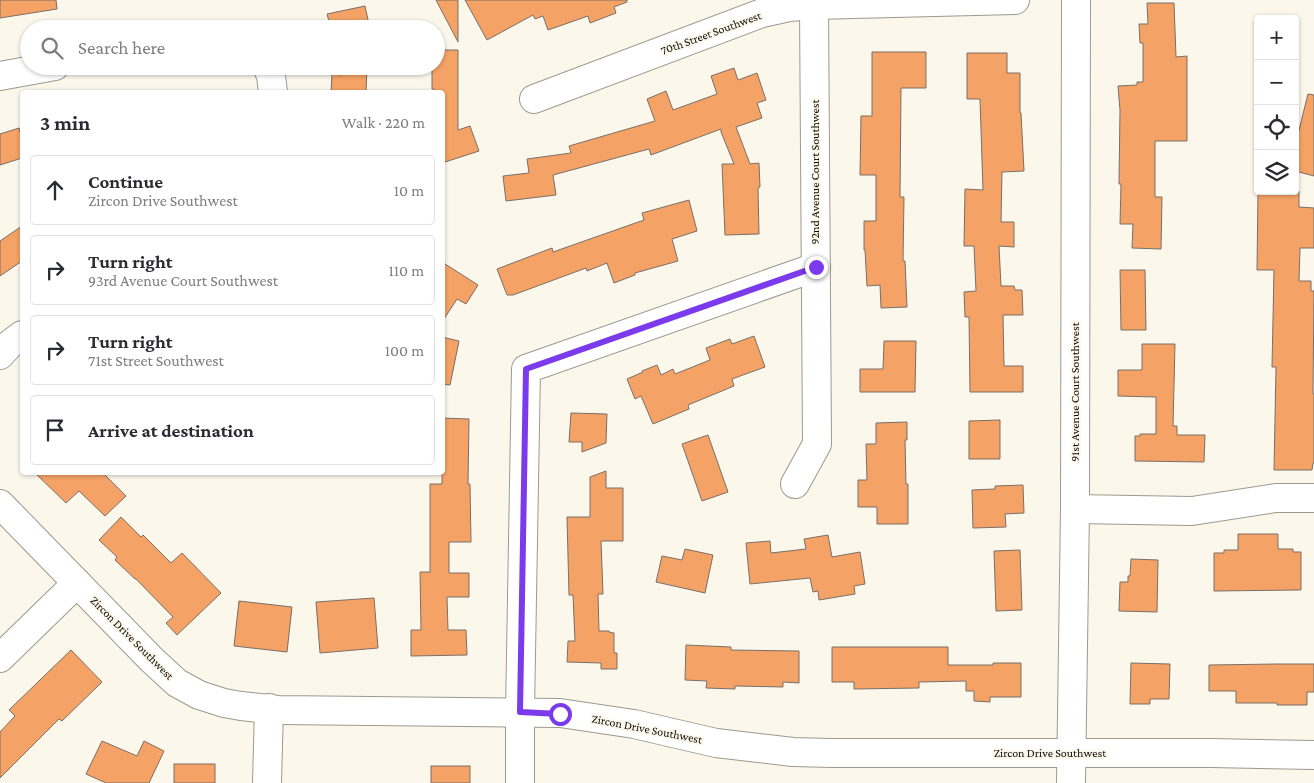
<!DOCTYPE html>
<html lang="en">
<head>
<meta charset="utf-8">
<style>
  :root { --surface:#fff; --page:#f7f7f7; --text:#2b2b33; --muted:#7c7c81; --line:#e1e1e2 }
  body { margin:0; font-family:"Crimson Pro",serif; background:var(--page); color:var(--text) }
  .controls { position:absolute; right:15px; top:15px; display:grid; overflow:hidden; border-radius:5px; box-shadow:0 1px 4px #0004 }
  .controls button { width:45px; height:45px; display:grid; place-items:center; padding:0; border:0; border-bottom:1px solid var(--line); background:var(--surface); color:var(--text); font:25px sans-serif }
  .stop { position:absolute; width:15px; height:15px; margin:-11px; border:4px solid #7c3aed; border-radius:50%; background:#fff }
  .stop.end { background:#7c3aed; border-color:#fff; box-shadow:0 1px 5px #0008 }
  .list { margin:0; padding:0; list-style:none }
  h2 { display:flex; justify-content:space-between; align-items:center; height:65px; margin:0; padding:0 20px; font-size:21px }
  h2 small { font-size:16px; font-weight:400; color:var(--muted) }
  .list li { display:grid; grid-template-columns:32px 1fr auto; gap:15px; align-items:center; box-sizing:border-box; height:70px; margin:0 10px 10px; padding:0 10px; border:1px solid var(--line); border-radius:5px }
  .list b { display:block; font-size:19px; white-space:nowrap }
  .list p { margin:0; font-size:16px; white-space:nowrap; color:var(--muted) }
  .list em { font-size:16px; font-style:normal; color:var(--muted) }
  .icon { flex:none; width:28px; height:28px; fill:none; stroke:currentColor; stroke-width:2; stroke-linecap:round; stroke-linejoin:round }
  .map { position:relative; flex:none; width:1314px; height:783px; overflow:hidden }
  .search { position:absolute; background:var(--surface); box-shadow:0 1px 4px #0004; left:20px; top:20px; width:425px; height:55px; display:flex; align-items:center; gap:12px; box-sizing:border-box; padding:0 18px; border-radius:28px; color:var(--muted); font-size:19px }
  .panel { position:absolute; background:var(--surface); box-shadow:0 1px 4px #0004; left:20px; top:90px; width:425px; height:385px; border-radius:5px }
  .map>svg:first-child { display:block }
  .building { fill:#f4a265; stroke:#7a6f68 }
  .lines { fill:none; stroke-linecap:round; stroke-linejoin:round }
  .minor-casing { stroke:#9e998e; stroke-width:30 }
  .minor { stroke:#fff; stroke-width:28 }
  .route { stroke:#7c3aed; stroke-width:6 }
  .labels { text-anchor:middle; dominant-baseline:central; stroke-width:4; stroke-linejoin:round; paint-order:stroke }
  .street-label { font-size:12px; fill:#0e0c08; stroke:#fcf7eb }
</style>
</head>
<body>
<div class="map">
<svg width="1314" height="783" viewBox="0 0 1314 783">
  <rect width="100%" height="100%" fill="#fcf7eb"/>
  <!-- building -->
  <g class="building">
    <polygon points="0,0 56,0 57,9 0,18"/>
    <polygon points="436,0 458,0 458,42"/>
    <polygon points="465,0 627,0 627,2 614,7 616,13 590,23 588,16 548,30 543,16 535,19 533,15 487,40"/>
    <polygon points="1147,3 1174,3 1176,57 1187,56 1187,141 1155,141 1155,197 1162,197 1161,249 1132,248 1133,224 1120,224 1121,184 1119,184 1120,110 1118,86 1137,85 1137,82 1143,82 1143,43 1140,43 1139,24 1148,24"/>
    <polygon points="365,6 370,29 331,29 327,14"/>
    <polygon points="436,50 458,50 458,130 470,126 479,151 442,163 442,92 434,92 434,89 432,89 432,66 436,66"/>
    <polygon points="872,52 926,52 926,88 901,88 900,197 904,197 903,261 905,261 907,307 881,308 880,285 867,286 865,250 864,250 864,221 876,221 876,175 860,175 861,116 872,116"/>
    <polygon points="967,53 1007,53 1007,73 1020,73 1020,113 1021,113 1024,171 1002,172 1001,222 1014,222 1014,247 999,246 1001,286 1014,286 1015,290 1022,290 1023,315 1003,315 1004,366 1023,366 1023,392 970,392 969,317 965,317 964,292 976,291 974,246 964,246 965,189 983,190 980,99 967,99"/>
    <polygon points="341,66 367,66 366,92 331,92 332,74 342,75"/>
    <polygon points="734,68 738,80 757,73 766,100 757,103 762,118 736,127 750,164 759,163 760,187 758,188 759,234 725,235 722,164 734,164 721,132 721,129 651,155 649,149 553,175 556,195 506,201 503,176 529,173 527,159 571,153 569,146 655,121 647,99 666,91 673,110 717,94 711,76"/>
    <polygon points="1308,94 1314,95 1314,176 1295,171 1295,146"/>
    <polygon points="19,128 22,139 22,158 0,165 0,134"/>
    <polygon points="1258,191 1299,191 1299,207 1314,208 1314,248 1300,248 1299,281 1311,281 1311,291 1314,291 1313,394 1314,394 1314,463 1313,463 1312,470 1274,470 1276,367 1272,367 1274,270 1257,270"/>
    <polygon points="689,200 697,231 672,239 678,261 635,273 635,275 614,283 607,263 587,271 586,268 513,295 507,295 497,269 552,248 553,252 644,220 642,213"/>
    <polygon points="22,226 22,261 0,276 0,241"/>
    <polygon points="442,262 478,285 466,304 457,299 442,322"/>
    <polygon points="1120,270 1145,270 1146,330 1121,330"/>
    <polygon points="754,336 765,367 732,379 734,386 688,405 689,409 653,424 641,396 635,399 627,379 643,372 642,371 657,365 661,375 673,369 675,374 710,360 706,348 730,339 732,344"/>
    <polygon points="442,337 459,341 450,385 442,384"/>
    <polygon points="884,341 916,341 915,392 860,392 860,369 883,369"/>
    <polygon points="1142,344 1175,344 1173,426 1177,426 1177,435 1205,435 1204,462 1135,461 1135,436 1140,436 1140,434 1156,434 1156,397 1118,396 1118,370 1142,370"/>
    <polygon points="571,413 607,414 606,443 582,452 582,442 569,442"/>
    <polygon points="442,418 469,419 468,484 470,484 471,542 449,542 449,573 469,573 469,597 447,597 448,630 466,630 467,655 411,656 411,630 421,630 420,572 430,572 430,484 442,484"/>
    <polygon points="1000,420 1000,459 969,459 969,421"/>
    <polygon points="907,422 907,440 905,440 906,484 908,484 908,524 877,524 877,507 858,507 858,480 867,480 866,444 876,444 876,423"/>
    <polygon points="708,435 728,492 702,501 682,444"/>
    <polygon points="606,471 606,488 623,488 623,541 601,541 603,594 598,594 599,631 609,631 609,632 614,633 614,653 617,653 617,669 601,669 601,663 567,662 568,641 575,641 573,595 569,595 567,517 590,517 590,477"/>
    <polygon points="34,472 102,472 126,496 105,516 79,491 66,503"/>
    <polygon points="1023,485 1024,513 1005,514 1006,527 973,528 972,490 995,489 995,486"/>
    <polygon points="121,517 141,537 143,535 171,563 182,553 221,593 177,635 166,623 173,617 136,579 135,579 115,560 117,557 99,540"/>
    <polygon points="1238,534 1278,534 1278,549 1293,549 1293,552 1301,552 1301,590 1214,591 1214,553 1224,553 1224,550 1238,550"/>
    <polygon points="828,535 832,557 860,552 865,584 854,586 855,594 819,600 818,591 813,592 810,578 750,584 746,543 770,541 771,553 806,549 804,539"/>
    <polygon points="685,549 713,555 705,593 656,582 662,556 682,560"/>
    <polygon points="1020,550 1022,610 996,611 994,551"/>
    <polygon points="1131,559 1158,560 1157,612 1119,611 1120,582 1128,582 1128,576 1130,576"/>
    <polygon points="374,598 378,648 320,653 316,602"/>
    <polygon points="239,601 292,607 287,652 234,646"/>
    <polygon points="686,645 731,647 731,650 799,651 799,683 783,682 783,687 735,686 735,689 706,688 707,681 685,680"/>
    <polygon points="832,647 948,647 948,665 993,665 993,663 1021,663 1021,697 990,697 990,702 974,701 974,691 966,691 966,681 919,682 919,688 854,689 854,682 832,682"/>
    <polygon points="71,650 102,682 62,721 59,719 0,778 0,732 15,716 9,710"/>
    <polygon points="1131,663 1170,664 1169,699 1150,699 1150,704 1130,704"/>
    <polygon points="1277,664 1314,664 1314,692 1307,692 1307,705 1277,705 1277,703 1236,703 1236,691 1209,691 1209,665"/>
    <polygon points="102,741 137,756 144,741 164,751 149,783 106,783 86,774"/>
    <rect x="174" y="764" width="41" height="19"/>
    <rect x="431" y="766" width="39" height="17"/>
  </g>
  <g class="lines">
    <!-- minor casing -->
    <g class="minor-casing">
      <g id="minor">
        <polyline points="267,66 271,76 273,92"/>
        <polyline points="0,76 55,66"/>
        <polyline points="534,99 762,13 789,7 814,5 1015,0"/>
        <polyline points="0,355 10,344 22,335"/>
        <polyline points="795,484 817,444 814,5"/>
        <polyline points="0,504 152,660 177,683 199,695 224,703 241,706 278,710 560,713 634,724 716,743 793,752 832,753 1211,753 1314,755"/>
        <polyline points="1075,509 1192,511 1276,498 1314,498"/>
        <polyline points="0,658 77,583"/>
        <polyline points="267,783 269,708"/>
        <polyline points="520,783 520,712 526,369 816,267"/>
        <polyline points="1071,783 1075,509 1076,0"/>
      </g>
    </g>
    <!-- minor -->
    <use href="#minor" class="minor"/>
  </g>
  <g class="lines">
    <!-- route -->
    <polyline class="route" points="560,714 520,712 526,369 816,267"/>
  </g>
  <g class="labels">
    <!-- street labels -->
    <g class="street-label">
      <text transform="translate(711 33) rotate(-20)">70th Street Southwest</text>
      <text transform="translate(815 172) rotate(-90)">92nd Avenue Court Southwest</text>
      <text transform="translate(1075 392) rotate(-90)">91st Avenue Court Southwest</text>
      <text transform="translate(132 638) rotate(45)">Zircon Drive Southwest</text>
      <text transform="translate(647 729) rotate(11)">Zircon Drive Southwest</text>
      <text x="1050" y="753">Zircon Drive Southwest</text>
    </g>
  </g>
</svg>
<div class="controls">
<button>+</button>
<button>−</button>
<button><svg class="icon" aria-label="locate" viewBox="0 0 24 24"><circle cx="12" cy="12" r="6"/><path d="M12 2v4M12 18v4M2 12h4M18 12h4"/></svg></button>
<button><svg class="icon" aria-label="layers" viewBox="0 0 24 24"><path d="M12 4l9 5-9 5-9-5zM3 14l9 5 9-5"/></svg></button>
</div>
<div class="stop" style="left:560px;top:714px"></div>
<div class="stop end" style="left:816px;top:267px"></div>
<div class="search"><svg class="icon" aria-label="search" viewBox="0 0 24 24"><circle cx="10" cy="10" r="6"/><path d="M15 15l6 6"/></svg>Search here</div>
<section class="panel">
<h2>3 min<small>Walk · 220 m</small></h2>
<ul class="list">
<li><svg class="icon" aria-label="ahead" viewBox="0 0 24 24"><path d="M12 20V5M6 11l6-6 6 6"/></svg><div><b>Continue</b><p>Zircon Drive Southwest</p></div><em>10 m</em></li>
<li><svg class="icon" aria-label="right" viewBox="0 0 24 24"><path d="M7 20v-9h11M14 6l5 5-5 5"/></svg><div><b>Turn right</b><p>93rd Avenue Court Southwest</p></div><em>110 m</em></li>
<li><svg class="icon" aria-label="right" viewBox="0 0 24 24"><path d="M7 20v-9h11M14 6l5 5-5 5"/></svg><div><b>Turn right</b><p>71st Street Southwest</p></div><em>100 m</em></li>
<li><svg class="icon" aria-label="arrive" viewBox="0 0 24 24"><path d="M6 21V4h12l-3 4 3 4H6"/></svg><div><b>Arrive at destination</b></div></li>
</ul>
</section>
</div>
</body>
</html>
